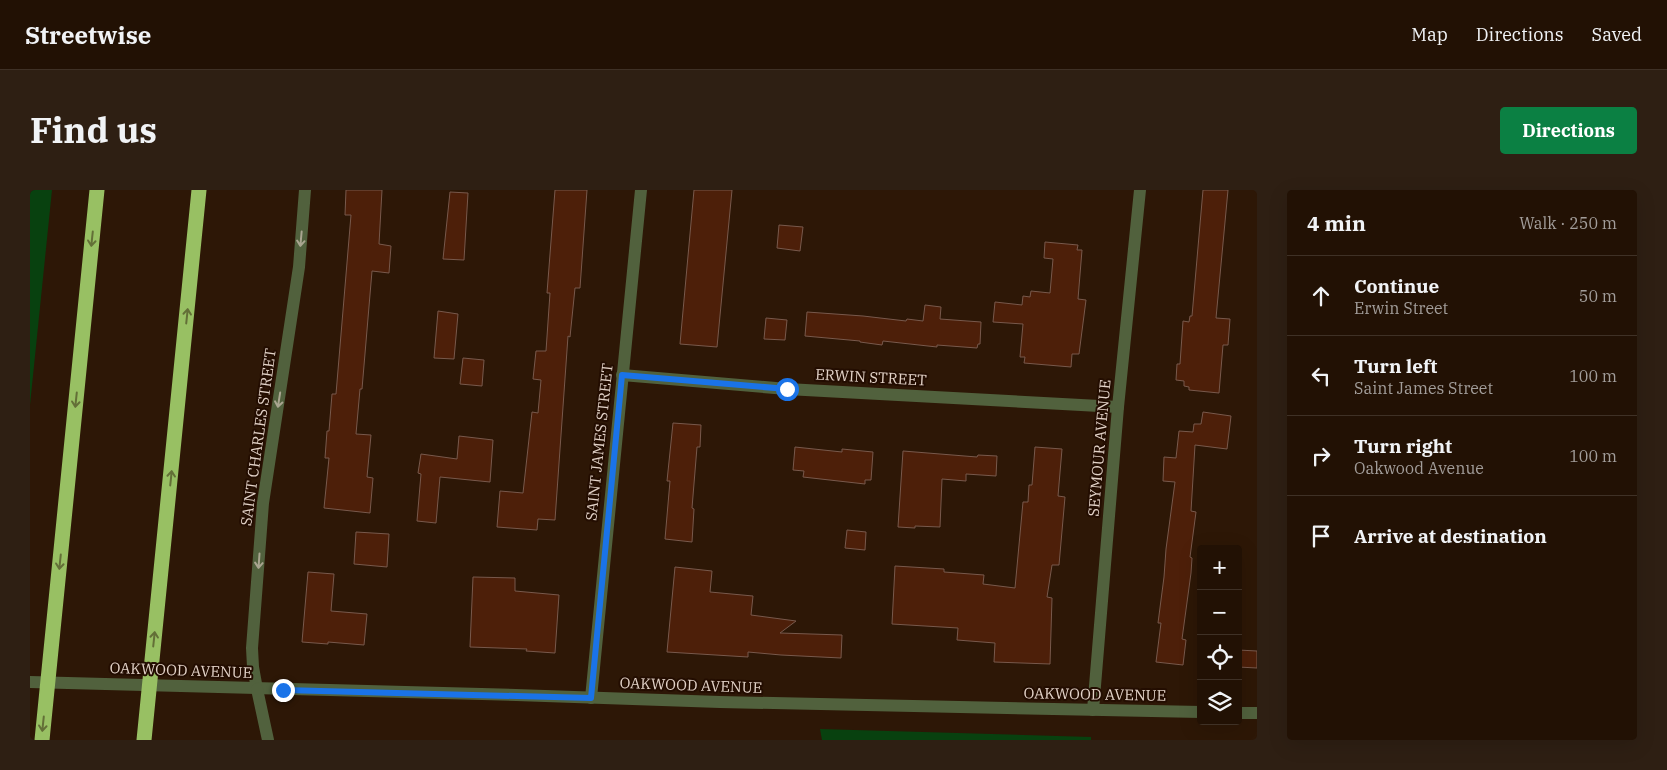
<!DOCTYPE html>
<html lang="en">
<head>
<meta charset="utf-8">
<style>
  :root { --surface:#221104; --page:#2e1f13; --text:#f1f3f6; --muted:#a29d9a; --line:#3f3126; --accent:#0b8043 }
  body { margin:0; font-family:"IBM Plex Serif",serif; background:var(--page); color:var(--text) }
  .controls { position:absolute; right:15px; bottom:15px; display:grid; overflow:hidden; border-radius:5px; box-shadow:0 5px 20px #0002 }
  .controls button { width:45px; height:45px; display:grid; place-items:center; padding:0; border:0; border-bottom:1px solid var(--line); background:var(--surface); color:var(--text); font:25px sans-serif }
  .stop { position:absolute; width:15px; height:15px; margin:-11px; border:4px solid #1a73e8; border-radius:50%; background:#fff }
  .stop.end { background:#1a73e8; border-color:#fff; box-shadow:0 1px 5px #0008 }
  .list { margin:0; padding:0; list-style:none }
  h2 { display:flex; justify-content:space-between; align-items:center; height:65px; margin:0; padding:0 20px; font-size:21px }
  h2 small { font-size:16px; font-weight:400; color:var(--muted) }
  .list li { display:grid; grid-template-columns:32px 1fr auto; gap:15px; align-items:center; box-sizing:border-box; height:80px; padding:0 20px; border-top:1px solid var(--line) }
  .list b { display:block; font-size:19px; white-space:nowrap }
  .list p { margin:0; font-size:16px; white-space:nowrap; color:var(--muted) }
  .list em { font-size:16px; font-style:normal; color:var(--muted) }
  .icon { flex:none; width:28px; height:28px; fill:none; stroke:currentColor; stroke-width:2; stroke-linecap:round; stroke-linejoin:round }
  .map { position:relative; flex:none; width:1227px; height:550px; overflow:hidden; border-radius:5px }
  header { display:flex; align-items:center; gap:30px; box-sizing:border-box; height:70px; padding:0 25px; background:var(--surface); border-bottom:1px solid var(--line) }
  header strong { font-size:24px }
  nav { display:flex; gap:28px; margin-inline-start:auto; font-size:18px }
  .intro { display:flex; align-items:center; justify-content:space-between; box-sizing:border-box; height:120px; padding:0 30px }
  h1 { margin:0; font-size:35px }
  .button { padding:12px 22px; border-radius:5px; background:var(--accent); color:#fff; font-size:18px; font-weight:700 }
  main { display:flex; gap:30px; padding:0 30px }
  aside { flex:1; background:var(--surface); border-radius:5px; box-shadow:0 5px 20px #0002 }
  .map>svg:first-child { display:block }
  .green { fill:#08410f }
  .building { fill:#4d1f09; stroke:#78594c }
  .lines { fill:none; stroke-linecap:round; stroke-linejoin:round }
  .minor { stroke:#51613d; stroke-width:12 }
  .tertiary { stroke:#51613d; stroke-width:12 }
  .motorway { stroke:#98c063; stroke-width:15 }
  .oneway { stroke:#636f37 }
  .oneway2 { stroke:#a9a590 }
  .route { stroke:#1a73e8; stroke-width:6 }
  .labels { text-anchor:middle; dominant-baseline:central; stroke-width:4; stroke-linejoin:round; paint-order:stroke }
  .street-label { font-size:15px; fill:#e3d3c8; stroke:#230d01 }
</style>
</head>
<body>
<header>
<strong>Streetwise</strong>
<nav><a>Map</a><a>Directions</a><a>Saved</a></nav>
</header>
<div class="intro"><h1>Find us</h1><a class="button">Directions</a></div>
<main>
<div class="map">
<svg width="1227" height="550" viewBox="0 0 1227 550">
  <rect width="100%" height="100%" fill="#2d1706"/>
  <!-- green -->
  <g class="green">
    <polygon points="0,0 22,0 0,215"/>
    <polygon points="790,539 1061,547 1061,550 792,550"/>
  </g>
  <!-- building -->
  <g class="building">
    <polygon points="316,0 352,0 349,54 361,56 359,83 342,81 332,199 330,199 326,244 341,245 337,287 343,288 340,323 294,318 299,268 295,268 297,241 299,241 302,204 306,204 321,25 315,25"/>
    <polygon points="525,0 557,0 550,98 545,98 540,147 538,146 525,330 508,329 507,340 467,337 470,301 493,303 502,222 508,223 511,190 503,189 506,161 516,161 520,103 517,103"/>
    <polygon points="664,0 702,0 687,157 650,154"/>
    <polygon points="1173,0 1198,0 1186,128 1200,129 1198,155 1193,155 1189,203 1159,200 1159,197 1154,196 1154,191 1146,190 1147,174 1150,174 1153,131 1159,132 1160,126 1162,126"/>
    <polygon points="420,2 438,3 434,70 413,69"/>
    <polygon points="749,35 773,37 770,61 747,58"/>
    <polygon points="1015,52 1048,55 1047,60 1052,60 1048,109 1056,110 1049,164 1042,164 1041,177 994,173 995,167 990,167 993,134 963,132 965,112 992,115 993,106 1000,107 1001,101 1020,103 1023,69 1014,68"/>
    <polygon points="895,115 911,117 910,129 951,132 950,154 948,154 947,158 907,155 907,157 853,151 852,155 830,152 830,151 775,146 777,122 833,126 876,131 877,129 893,131"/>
    <polygon points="408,121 428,124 424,169 404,168"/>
    <polygon points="736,128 757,130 755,150 734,149"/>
    <polygon points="433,168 454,170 452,196 430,194"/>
    <polygon points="1173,222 1201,226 1197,259 1165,255 1161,321 1166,322 1160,367 1162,368 1161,383 1152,449 1156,450 1153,475 1126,472 1131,433 1128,433 1134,387 1136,359 1145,292 1133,291 1134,267 1146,268 1149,241 1163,242 1164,234 1171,234"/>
    <polygon points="643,233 671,235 670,257 667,257 662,318 664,319 662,352 635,349 640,291 637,291"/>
    <polygon points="429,246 463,250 460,292 410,287 406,333 387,331 391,284 388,283 391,264 427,269"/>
    <polygon points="765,257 812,262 812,259 843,262 841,290 835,290 835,294 773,287 774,281 763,280"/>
    <polygon points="1005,257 1032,259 1028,306 1035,307 1029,375 1022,375 1017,407 1022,408 1020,474 964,472 965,453 927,450 928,438 862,434 865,376 914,379 914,382 954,385 953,394 985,398 993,312 998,312 999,295 1002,295"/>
    <polygon points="873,261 947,267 948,265 967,266 966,286 936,284 936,291 912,289 910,337 885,336 885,338 868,337"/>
    <polygon points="817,340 836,342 835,360 815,358"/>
    <polygon points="326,342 359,344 357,377 324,374"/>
    <polygon points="645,377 682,381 680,402 723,406 721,425 766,431 750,443 812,445 811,468 751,465 718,462 718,467 637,462"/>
    <polygon points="278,382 304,384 301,421 337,424 334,455 298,452 298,454 272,452"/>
    <polygon points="443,387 485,388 485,401 529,405 525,463 496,461 497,459 440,457"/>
    <polygon points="1208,460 1227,461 1227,478 1208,477"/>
  </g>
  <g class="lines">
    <!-- minor -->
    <g class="minor">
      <polyline points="592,185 757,199 1088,217"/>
      <polyline points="227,499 223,477 222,458 233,313 269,77 275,0"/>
      <polyline points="561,508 611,0"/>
      <polyline points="1063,520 1088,217 1110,0"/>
    </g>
    <!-- tertiary -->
    <g class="tertiary">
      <polyline points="0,492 486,505 690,512 1171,522"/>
      <polyline points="227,499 238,550"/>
      <polyline points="1208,523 1227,523"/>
    </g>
    <!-- motorway -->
    <g class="motorway">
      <polyline points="12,550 67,0"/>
      <polyline points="114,550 169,0"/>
    </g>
  </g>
  <!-- one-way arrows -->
  <defs><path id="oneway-shaft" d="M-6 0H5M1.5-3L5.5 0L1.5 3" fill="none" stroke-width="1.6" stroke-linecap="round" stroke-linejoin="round" transform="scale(1.25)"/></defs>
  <g class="oneway">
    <use href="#oneway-shaft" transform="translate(62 49) rotate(96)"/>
    <use href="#oneway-shaft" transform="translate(157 126) rotate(-84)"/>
    <use href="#oneway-shaft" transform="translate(46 210) rotate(96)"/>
    <use href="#oneway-shaft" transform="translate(141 288) rotate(-84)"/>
    <use href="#oneway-shaft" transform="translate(30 372) rotate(96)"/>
    <use href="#oneway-shaft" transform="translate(124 449) rotate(-84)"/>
    <use href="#oneway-shaft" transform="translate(13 534) rotate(96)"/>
  </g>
  <g class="oneway2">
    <use href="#oneway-shaft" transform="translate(271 49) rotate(95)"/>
    <use href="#oneway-shaft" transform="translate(249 210) rotate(99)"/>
    <use href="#oneway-shaft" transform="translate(229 371) rotate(94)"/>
  </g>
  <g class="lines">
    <!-- route -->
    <polyline class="route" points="253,500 561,508 592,185 757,199"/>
  </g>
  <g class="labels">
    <!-- street labels -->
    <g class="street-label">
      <text transform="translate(841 187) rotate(3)">ERWIN STREET</text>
      <text transform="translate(228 247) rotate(-82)">SAINT CHARLES STREET</text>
      <text transform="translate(569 252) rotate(-84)">SAINT JAMES STREET</text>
      <text transform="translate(1069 258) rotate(-85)">SEYMOUR AVENUE</text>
      <text transform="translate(151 480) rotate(2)">OAKWOOD AVENUE</text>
      <text transform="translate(661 495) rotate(2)">OAKWOOD AVENUE</text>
      <text transform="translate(1065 504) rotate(1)">OAKWOOD AVENUE</text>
    </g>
  </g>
</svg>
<div class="controls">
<button>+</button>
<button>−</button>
<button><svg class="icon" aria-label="locate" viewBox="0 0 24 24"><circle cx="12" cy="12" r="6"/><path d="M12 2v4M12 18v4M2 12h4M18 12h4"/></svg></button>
<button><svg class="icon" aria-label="layers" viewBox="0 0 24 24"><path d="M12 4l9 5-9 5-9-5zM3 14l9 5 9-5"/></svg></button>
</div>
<div class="stop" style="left:757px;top:199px"></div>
<div class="stop end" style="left:253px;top:500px"></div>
</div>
<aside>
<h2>4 min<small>Walk · 250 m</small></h2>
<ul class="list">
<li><svg class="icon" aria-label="ahead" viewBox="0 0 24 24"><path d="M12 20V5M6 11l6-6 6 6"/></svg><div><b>Continue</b><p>Erwin Street</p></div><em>50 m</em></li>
<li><svg class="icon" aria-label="left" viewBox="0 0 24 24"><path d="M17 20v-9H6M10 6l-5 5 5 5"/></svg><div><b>Turn left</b><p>Saint James Street</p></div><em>100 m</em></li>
<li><svg class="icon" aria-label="right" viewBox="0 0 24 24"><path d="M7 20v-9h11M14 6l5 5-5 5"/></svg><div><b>Turn right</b><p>Oakwood Avenue</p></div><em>100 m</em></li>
<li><svg class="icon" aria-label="arrive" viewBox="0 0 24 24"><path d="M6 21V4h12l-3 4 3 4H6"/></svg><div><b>Arrive at destination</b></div></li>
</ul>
</aside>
</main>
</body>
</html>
